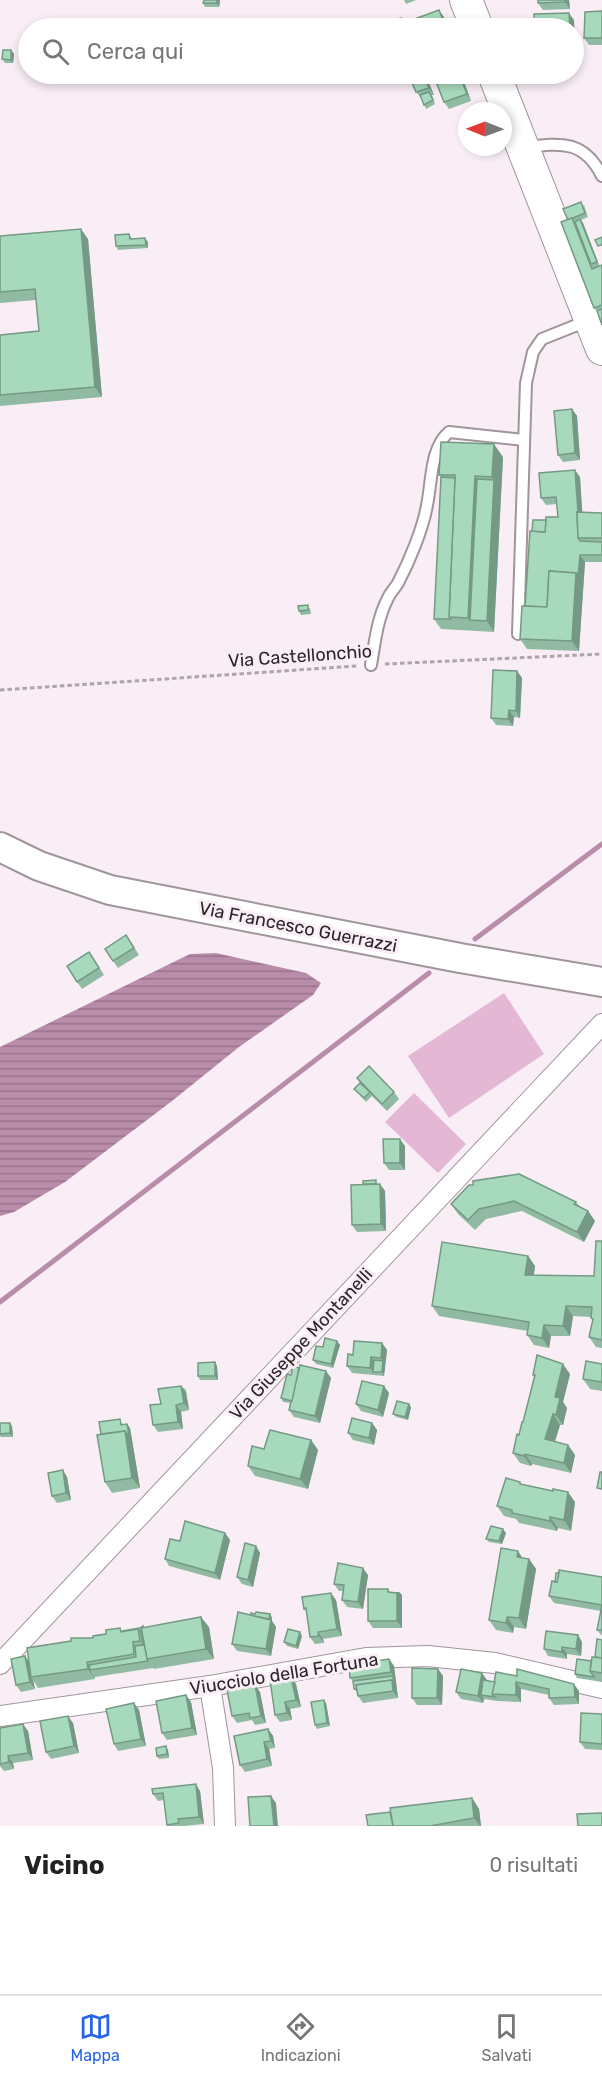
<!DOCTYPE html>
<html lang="it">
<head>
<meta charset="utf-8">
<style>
  :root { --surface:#fff; --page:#f6f6f6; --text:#222; --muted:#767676; --line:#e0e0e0; --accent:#2563eb }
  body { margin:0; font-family:Rubik,sans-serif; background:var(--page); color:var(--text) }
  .compass { position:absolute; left:458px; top:102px; width:54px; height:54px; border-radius:50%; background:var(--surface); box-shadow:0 3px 9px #0003; rotate:271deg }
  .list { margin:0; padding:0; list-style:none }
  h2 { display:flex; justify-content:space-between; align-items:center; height:78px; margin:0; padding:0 24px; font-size:26px }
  h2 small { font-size:20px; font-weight:400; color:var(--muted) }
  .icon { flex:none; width:33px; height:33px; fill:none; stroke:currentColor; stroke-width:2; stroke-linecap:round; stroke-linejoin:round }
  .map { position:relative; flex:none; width:602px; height:1826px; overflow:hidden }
  .search { position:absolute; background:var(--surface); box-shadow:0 3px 9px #0003; left:18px; right:18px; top:18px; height:66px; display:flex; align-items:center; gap:15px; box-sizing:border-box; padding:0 21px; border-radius:33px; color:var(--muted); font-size:22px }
  .sheet { height:168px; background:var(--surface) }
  nav { display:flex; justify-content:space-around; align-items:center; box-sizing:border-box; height:84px; border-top:2px solid var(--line); background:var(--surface); font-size:16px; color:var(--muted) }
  nav a { display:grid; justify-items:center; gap:3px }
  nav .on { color:var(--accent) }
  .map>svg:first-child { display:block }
  .park { fill:#e4b8d5 }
  .water { fill:url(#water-rules) }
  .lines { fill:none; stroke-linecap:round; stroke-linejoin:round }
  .stream { stroke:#b98daa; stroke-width:5 }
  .service-casing { stroke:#a0959b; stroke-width:14 }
  .minor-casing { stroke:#a0959b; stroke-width:22 }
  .secondary-casing { stroke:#a0959b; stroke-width:32 }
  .primary-casing { stroke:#a0959b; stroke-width:34 }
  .path { stroke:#aea4aa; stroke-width:3; stroke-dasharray:4.5 3; stroke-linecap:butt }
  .service { stroke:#fff; stroke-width:10 }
  .minor { stroke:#fff; stroke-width:20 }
  .secondary { stroke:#fff; stroke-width:28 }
  .primary { stroke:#fff; stroke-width:32 }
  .wall { fill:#90bba2 }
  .shaded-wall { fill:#759984 }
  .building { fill:#a7dabc; stroke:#759984; stroke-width:1.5 }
  .labels { text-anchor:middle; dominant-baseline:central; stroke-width:6; stroke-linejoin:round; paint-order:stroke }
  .street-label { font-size:18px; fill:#2b2629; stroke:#faeef6 }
</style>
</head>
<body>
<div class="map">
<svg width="602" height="1826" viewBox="0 0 602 1826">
  <defs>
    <pattern id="water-rules" width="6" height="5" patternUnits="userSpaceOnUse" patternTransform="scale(1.5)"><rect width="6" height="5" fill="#b98daa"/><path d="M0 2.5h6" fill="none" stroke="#97738a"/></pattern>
  </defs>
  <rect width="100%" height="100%" fill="#faeef6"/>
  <!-- park -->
  <g class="park">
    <polygon points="504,993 544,1054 449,1118 408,1056"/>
    <polygon points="414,1093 466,1144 438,1173 385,1122"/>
  </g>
  <!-- water -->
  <polygon class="water" points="216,953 306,973 321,983 313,995 239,1047 172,1101 65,1182 14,1212 0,1216 0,1047 190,954"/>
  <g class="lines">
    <!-- stream -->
    <g class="stream">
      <polyline points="475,939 602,844"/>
      <polyline points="0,1302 429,973"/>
    </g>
    <!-- service casing -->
    <g class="service-casing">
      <g id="service">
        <path d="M526 147C561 143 584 140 602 176"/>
        <polyline points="518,634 526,383 533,352 542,339 587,321"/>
        <path d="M371 665C375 642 377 619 388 598 390 593 395 588 398 583 409 562 423 529 427 505 432 482 430 448 449 432L524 440"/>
      </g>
    </g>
    <!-- minor casing -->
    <g class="minor-casing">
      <g id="minor">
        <polyline points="0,1664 602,1024"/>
        <polyline points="210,1686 223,1768 225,1826"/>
        <polyline points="0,1716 210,1686 366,1658 428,1656 495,1663 602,1688"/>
      </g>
    </g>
    <!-- secondary casing -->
    <g class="secondary-casing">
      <polyline id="secondary" points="0,847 39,866 110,890 460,958 602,982"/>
    </g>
    <!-- primary casing -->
    <g class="primary-casing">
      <g id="primary">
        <polyline points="466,0 477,28"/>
        <polyline points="494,74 602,349"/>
      </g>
    </g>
    <!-- path -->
    <g class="path">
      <polyline points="385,664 602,654"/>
      <polyline points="0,690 357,666"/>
    </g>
    <!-- service -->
    <use href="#service" class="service"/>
    <!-- minor -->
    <use href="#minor" class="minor"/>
    <!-- secondary -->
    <use href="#secondary" class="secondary"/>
    <!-- primary -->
    <use href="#primary" class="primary"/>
  </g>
  <!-- wall -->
  <g class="wall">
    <polygon points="204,0 220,0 219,7 205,7 203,3"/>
    <polygon points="404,0 416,0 406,4"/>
    <polygon points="569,0 570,9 543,10 538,3"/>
    <polygon points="602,11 602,45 589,45 584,38"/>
    <polygon points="11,50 14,54 13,63 5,63 2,59"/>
    <polygon points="408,74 425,74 434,95 432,95 435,104 426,109 422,99 416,92"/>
    <polygon points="461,74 471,101 449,109 444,102"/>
    <polygon points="584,205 588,217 581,220 583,223 599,265 602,265 602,325 597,311 594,308 568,220"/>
    <polygon points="129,234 132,239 148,242 148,248 118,250 116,246"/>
    <polygon points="0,236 88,239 102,397 0,406 0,335 39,331 36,300 0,303"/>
    <polygon points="572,409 577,416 580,460 563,462 558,455"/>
    <polygon points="503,457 494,632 441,629 434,619 441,477 439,475"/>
    <polygon points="580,477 582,513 602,513 602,562 585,562 579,651 527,649 520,639 532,531 546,520 558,517 557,504 546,505 541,498"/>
    <polygon points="310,608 311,614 301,615 299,611"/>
    <polygon points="517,671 522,678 520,718 514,717 513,726 496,725 491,718"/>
    <polygon points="131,942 139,955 118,968 105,949"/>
    <polygon points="94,959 104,975 82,989 77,982"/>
    <polygon points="357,1078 394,1092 399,1099 387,1111 372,1096 366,1102 354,1089 360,1083"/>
    <polygon points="405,1146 405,1170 389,1170 384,1163"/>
    <polygon points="379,1184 385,1191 386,1231 357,1232 352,1225"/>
    <polygon points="469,1185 576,1202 580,1207 588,1211 595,1221 584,1242 522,1211 486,1219 475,1230 458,1214 451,1204"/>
    <polygon points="602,1241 602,1348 596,1347 589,1337 593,1321 591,1317 573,1316 570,1336 551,1336 549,1348 534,1345 527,1335 528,1331 439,1316 432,1306 528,1256 535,1266 534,1275 594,1276"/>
    <polygon points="337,1341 340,1345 333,1368 316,1364 313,1360 323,1347"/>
    <polygon points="382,1343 387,1350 384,1376 352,1373 347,1366 353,1355"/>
    <polygon points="215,1362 217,1366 218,1380 200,1380 198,1376"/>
    <polygon points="602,1364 602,1391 590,1389 583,1379"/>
    <polygon points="570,1374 563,1402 567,1408 563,1425 560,1425 555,1442 568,1445 575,1455 571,1473 532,1464 531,1466 520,1463 513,1453 523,1422 534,1377 533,1375"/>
    <polygon points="291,1375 331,1378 320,1423 294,1417 289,1410 291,1403 283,1402 281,1398"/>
    <polygon points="181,1386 186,1390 189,1410 181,1412 183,1429 158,1432 153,1425"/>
    <polygon points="389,1393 383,1417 361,1411 356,1404"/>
    <polygon points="411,1407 408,1420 396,1417 393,1414"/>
    <polygon points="0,1423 12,1426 13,1437 1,1437 0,1436"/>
    <polygon points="123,1423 123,1425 127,1424 130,1428 140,1488 112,1493 105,1482 101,1434"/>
    <polygon points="372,1423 377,1430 374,1445 353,1440 348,1433"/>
    <polygon points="311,1440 318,1450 308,1489 255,1476 248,1466 264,1449"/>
    <polygon points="67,1477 71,1500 57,1503 52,1496"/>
    <polygon points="523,1485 575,1502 571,1531 558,1528 557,1531 519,1523 516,1519 504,1516 497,1506"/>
    <polygon points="225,1533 230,1540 220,1580 169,1566 165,1559 180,1541"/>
    <polygon points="506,1533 502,1544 489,1542 486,1539"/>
    <polygon points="256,1546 260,1553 253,1587 242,1584 237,1577"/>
    <polygon points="529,1559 536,1569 526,1629 514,1627 513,1633 496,1630 489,1620"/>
    <polygon points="368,1575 363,1609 347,1607 342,1600 343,1591 339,1591 334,1584"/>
    <polygon points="602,1577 602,1636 597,1630 601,1611 554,1603 549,1596 555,1582"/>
    <polygon points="388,1589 390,1592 399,1592 402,1595 402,1628 373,1628 368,1621"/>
    <polygon points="336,1600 342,1636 323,1639 324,1643 315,1644 310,1637 307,1613 304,1609"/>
    <polygon points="270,1614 272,1618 272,1621 276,1627 271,1656 237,1651 232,1644 251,1615"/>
    <polygon points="143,1626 144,1627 209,1627 214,1659 154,1669 153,1668 95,1677 95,1679 38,1688 33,1680 35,1689 21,1692 16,1685 29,1661 122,1631 140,1628"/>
    <polygon points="302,1636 298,1649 287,1646 284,1642"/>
    <polygon points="602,1640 602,1682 577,1678 575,1674 595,1657"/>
    <polygon points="582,1642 581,1656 567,1654 567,1659 548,1656 544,1649"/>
    <polygon points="389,1659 394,1666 398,1698 363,1703 358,1696 357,1692 354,1689 353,1681 350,1678"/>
    <polygon points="438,1669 443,1676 442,1705 417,1705 412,1698"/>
    <polygon points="496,1672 579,1691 579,1704 554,1705 549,1698 549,1695 521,1689 521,1702 497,1701 484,1699 483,1703 461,1699 456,1692 482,1673 486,1680 495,1682"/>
    <polygon points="291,1677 296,1684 301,1707 290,1709 292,1720 280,1722 275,1715"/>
    <polygon points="260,1692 266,1723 255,1725 252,1720 237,1723 232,1716"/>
    <polygon points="191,1702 197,1735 167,1740 162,1733"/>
    <polygon points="326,1703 330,1726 317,1729 315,1725"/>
    <polygon points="139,1710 146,1746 118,1751 114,1744"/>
    <polygon points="602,1714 602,1750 585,1749 580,1742"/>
    <polygon points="73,1723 79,1753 51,1759 46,1752"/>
    <polygon points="0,1728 28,1731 33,1760 13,1763 14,1769 4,1771 0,1766"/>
    <polygon points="268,1729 273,1736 275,1748 269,1749 272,1766 245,1772 240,1765"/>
    <polygon points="168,1750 169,1758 159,1759 157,1756"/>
    <polygon points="152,1789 200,1791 204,1824 184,1826 168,1826 167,1825 164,1800 158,1801 153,1794"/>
    <polygon points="472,1798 479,1809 481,1826 368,1826 390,1812"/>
  </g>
  <!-- shaded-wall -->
  <g class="shaded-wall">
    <polygon points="217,0 220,0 219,7 217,3"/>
    <polygon points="565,0 569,0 570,9 565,2"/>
    <polygon points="439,10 444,17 449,28 446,28"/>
    <polygon points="569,13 574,20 575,42 573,39 573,28 570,28"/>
    <polygon points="11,50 14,54 13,63 11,60"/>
    <polygon points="423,74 425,74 434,95 429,88"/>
    <polygon points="459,74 461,74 471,101 467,94"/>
    <polygon points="580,219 583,223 599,265 597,262"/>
    <polygon points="81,229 88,239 102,397 95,387"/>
    <polygon points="145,238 148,242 148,248 146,245"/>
    <polygon points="572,409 577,416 580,460 575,453"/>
    <polygon points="494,444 503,457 494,632 487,621 494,480 492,477"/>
    <polygon points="575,470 580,477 584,538 580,538"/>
    <polygon points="475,476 484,489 470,620 468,618"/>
    <polygon points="580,555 585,562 579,651 572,641 576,573"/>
    <polygon points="517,671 522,678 520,718 516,711"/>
    <polygon points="509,710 514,717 513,726 508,719"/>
    <polygon points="400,1139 405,1146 405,1170 400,1163"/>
    <polygon points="380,1184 385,1191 386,1231 381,1224"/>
    <polygon points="588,1211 595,1221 584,1242 577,1232"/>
    <polygon points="528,1256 535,1266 532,1285 525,1275"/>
    <polygon points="566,1306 573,1316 570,1336 563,1326"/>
    <polygon points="544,1325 551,1336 549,1348 542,1338"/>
    <polygon points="337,1341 340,1345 333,1368 331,1364"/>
    <polygon points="382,1343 387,1350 384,1376 382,1372 383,1361 381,1358"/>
    <polygon points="371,1357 376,1364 373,1372 370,1368"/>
    <polygon points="215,1362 217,1366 218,1380 215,1376"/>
    <polygon points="563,1364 570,1374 563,1402 567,1408 563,1425 556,1415 555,1397"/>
    <polygon points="326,1371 331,1378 320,1423 315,1416"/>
    <polygon points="181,1386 186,1393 189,1410 184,1403"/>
    <polygon points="384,1386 389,1393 383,1417 378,1410"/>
    <polygon points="409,1404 411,1407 408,1420 405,1417"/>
    <polygon points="176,1405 181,1412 183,1429 178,1422"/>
    <polygon points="553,1414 560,1425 552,1450 545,1439"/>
    <polygon points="10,1423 12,1426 13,1437 10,1433"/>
    <polygon points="372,1423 377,1430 374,1445 369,1438"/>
    <polygon points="127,1424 130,1428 140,1488 132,1478 125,1431"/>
    <polygon points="311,1440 318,1450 308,1489 300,1479"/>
    <polygon points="568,1445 575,1455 571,1473 564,1463"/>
    <polygon points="525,1454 532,1464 531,1466 524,1456"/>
    <polygon points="63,1470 67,1477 71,1500 66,1493"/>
    <polygon points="568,1492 575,1502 571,1531 564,1520"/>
    <polygon points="550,1517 558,1528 557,1531 550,1521"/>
    <polygon points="503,1529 506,1533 502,1544 499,1541"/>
    <polygon points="225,1533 230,1540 220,1580 215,1573"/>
    <polygon points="256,1546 260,1553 253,1587 248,1580"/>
    <polygon points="518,1551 525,1562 517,1557"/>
    <polygon points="529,1559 536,1569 526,1629 519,1618"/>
    <polygon points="363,1568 368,1575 363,1609 358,1602"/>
    <polygon points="399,1592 402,1595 402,1628 397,1621 397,1593"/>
    <polygon points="331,1593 336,1600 342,1636 337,1629"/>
    <polygon points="270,1614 272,1618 272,1621 276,1627 271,1656 266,1649"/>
    <polygon points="201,1617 209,1627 214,1659 206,1649"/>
    <polygon points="507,1617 514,1627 513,1633 506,1623"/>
    <polygon points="300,1632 302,1636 298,1649 296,1646"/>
    <polygon points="318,1632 323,1639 324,1643 319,1636"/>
    <polygon points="578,1635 582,1642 581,1656 576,1649"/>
    <polygon points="562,1647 567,1654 567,1659 562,1652"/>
    <polygon points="25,1656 30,1663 31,1677 33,1680 35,1689 30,1682"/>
    <polygon points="389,1659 394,1666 398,1698 393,1691 392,1680 393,1676 391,1672"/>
    <polygon points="87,1662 93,1670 90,1670 95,1679 88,1669"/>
    <polygon points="438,1669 443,1676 442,1705 437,1698"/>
    <polygon points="482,1673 487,1680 484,1696 481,1695 484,1699 483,1703 478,1696"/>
    <polygon points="291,1677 296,1684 301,1707 296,1700"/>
    <polygon points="516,1682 521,1689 521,1702 516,1695"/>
    <polygon points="574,1684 579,1691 579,1704 575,1697"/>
    <polygon points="255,1685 260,1692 266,1723 261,1716"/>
    <polygon points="186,1695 191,1702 197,1735 192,1728"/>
    <polygon points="324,1700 326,1703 330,1726 327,1723"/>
    <polygon points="285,1702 290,1709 292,1720 287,1713"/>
    <polygon points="134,1703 139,1710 146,1746 141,1739"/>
    <polygon points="68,1716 73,1723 79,1753 74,1746"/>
    <polygon points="23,1724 28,1731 33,1760 28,1753"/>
    <polygon points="268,1729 273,1736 275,1748 271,1741"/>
    <polygon points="264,1742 269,1749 272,1766 267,1759"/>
    <polygon points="166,1746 168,1750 169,1758 167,1754"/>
    <polygon points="8,1756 13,1763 14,1769 9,1762"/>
    <polygon points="196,1784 200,1791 204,1824 199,1817"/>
    <polygon points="271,1796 276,1803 278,1826 274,1826"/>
    <polygon points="472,1798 479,1809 481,1826 480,1826 474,1818"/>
  </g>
  <!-- building -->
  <g class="building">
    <polygon points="204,0 217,0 217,3 203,3"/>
    <polygon points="538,0 565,0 565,2 538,3"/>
    <polygon points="439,10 446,28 415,28 412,20"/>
    <polygon points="602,11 602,38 584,38 585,12"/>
    <polygon points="569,13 570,28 535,28 534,14"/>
    <polygon points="401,18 403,28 397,28 395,20"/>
    <polygon points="3,50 11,50 11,60 2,59"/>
    <polygon points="408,74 423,74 429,88 416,92"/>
    <polygon points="433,74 459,74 467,94 444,102"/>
    <polygon points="429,92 433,100 424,105 420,95"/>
    <polygon points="581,202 585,213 568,220 563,209"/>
    <polygon points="572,218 592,269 602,265 602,305 594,308 561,222"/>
    <polygon points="580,219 597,262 591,264 575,222"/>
    <polygon points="81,229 95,387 0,395 0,335 39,331 35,289 0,292 0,236"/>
    <polygon points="129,234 130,239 145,238 146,245 116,246 115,235"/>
    <polygon points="602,237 602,245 598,246 595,240"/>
    <polygon points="602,309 602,325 597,311"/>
    <polygon points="572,409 575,453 558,455 554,411"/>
    <polygon points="441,442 494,444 492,477 475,476 468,618 449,617 455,475 439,475"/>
    <polygon points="575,470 578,512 577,512 578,538 580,541 602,542 602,555 580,555 578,576 576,573 549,571 547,607 525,606 530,531 545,532 546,517 558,517 556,497 541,498 539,473"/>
    <polygon points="441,477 455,478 449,617 451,619 434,619"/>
    <polygon points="477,479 494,480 487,621 470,620"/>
    <polygon points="577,512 602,513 602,538 578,538"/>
    <polygon points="533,520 546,520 545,532 532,531"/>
    <polygon points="549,571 576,573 572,641 520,639 522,606 547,607"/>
    <polygon points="308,605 308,610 299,611 298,606"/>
    <polygon points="493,670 517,671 516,711 509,710 508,719 491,718"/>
    <polygon points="126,935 134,948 113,961 105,949"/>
    <polygon points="89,952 99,968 77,982 67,966"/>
    <polygon points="369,1066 394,1092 382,1104 357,1078"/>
    <polygon points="360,1083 370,1092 364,1098 354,1089"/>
    <polygon points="383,1139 400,1139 400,1163 384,1163"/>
    <polygon points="519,1174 576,1202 574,1204 588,1211 577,1232 514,1201 479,1209 468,1220 451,1204 469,1185 473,1185 473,1181"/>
    <polygon points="376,1180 376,1184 363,1184 363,1181"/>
    <polygon points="380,1184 381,1224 352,1225 351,1185"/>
    <polygon points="596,1241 602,1241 602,1340 589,1337 593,1319 591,1318 592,1307 566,1306 563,1326 544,1325 542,1338 527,1335 529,1322 432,1306 442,1242 528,1256 525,1275 594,1276"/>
    <polygon points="325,1338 337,1341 331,1364 313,1360 316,1346 323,1347"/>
    <polygon points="354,1341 382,1343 381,1358 371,1357 370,1368 347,1366 348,1354 353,1355"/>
    <polygon points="537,1355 563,1364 555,1397 560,1398 556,1415 553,1414 545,1439 568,1445 564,1463 525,1454 524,1456 513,1453 517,1434 519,1435 522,1422 523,1422 535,1375 533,1375"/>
    <polygon points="374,1360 383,1361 382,1372 373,1372"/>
    <polygon points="586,1361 602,1364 602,1382 583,1379"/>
    <polygon points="215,1362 215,1376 198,1376 198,1363"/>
    <polygon points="300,1365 326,1371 315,1416 289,1410"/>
    <polygon points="293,1366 299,1368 292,1401 281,1398 287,1374 291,1375"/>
    <polygon points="362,1381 384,1386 378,1410 356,1404"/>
    <polygon points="181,1386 184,1403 176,1405 178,1422 153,1425 150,1405 161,1404 158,1389"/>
    <polygon points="397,1401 409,1404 405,1417 393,1414"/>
    <polygon points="352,1418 372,1423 369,1438 348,1433"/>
    <polygon points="120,1419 121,1425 127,1424 129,1437 125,1431 101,1434 99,1422"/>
    <polygon points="0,1423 10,1423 10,1433 0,1434"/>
    <polygon points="270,1430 311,1440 300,1479 248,1466 252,1446 264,1449"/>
    <polygon points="125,1431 132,1478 105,1482 97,1435"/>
    <polygon points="63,1470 66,1493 52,1496 48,1473"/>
    <polygon points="600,1472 602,1472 602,1489 597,1488"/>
    <polygon points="506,1478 520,1482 520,1484 553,1491 553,1489 568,1492 564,1520 550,1517 550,1521 512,1513 512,1510 497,1506"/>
    <polygon points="185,1521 225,1533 215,1573 165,1559 170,1539 180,1541"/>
    <polygon points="491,1526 503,1529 499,1541 486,1539"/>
    <polygon points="245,1543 256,1546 248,1580 237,1577"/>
    <polygon points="501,1548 518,1551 517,1557 529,1559 519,1618 507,1617 506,1623 489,1620"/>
    <polygon points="338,1563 363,1568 358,1602 342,1600 344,1585 334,1584"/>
    <polygon points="559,1570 602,1577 602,1630 597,1630 602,1605 549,1596 552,1581 557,1582"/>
    <polygon points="556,1573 559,1573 557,1582 555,1582"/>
    <polygon points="368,1589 388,1589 388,1592 397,1593 397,1621 368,1621"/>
    <polygon points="331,1593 337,1629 318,1632 319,1636 310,1637 306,1608 304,1609 302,1597"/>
    <polygon points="238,1612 271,1620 266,1649 232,1644"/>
    <polygon points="256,1612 270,1614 269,1619 251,1615 251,1613 255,1614"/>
    <polygon points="201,1617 206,1649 147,1659 141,1628"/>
    <polygon points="143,1626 143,1627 141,1628 147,1659 148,1661 90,1670 89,1665 136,1657 135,1646 143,1645 141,1632 138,1629 122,1631 140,1628"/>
    <polygon points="120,1628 121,1632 138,1629 140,1641 133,1642 134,1654 87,1662 88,1669 31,1677 27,1648 71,1641 71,1638 93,1638 93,1636 106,1634 106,1630"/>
    <polygon points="288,1629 300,1632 296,1646 284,1642"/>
    <polygon points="546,1631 578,1635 576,1649 562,1647 562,1652 544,1649"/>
    <polygon points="597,1639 602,1640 602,1658 595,1657"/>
    <polygon points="25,1656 30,1682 16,1685 11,1659"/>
    <polygon points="592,1657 602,1658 602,1673 590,1671"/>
    <polygon points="389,1659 391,1672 350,1678 349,1665"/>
    <polygon points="577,1659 591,1661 590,1671 594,1677 575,1674"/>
    <polygon points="412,1668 438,1669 437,1698 412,1698"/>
    <polygon points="461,1669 482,1673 478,1696 456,1692"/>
    <polygon points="517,1669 574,1684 575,1697 549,1698 549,1689 516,1682 516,1695 492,1694 496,1672 517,1676"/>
    <polygon points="393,1676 394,1683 392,1680 356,1685 357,1689 354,1689 353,1681"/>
    <polygon points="291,1677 296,1700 285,1702 287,1713 275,1715 270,1680"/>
    <polygon points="392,1680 393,1691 358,1696 356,1685"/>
    <polygon points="483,1680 495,1682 492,1694 495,1697 481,1695"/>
    <polygon points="255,1685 261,1716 250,1718 249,1713 232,1716 227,1690"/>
    <polygon points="186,1695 192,1728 162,1733 156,1701"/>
    <polygon points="324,1700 327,1723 315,1725 311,1702"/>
    <polygon points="134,1703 141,1739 114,1744 106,1709"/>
    <polygon points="581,1713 602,1714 602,1744 580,1742"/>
    <polygon points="68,1716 74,1746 46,1752 40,1721"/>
    <polygon points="23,1724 28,1753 8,1756 9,1762 0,1764 0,1728"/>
    <polygon points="268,1729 271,1741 264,1742 267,1759 240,1765 234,1736"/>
    <polygon points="166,1746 167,1754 157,1756 156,1748"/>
    <polygon points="196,1784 199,1817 178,1819 179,1823 167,1825 163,1793 153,1794 152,1789"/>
    <polygon points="271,1796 274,1826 250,1826 248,1797"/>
    <polygon points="472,1798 474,1818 430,1826 393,1826 390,1808"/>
    <polygon points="390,1812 393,1826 368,1826 366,1815"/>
    <polygon points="602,1813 602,1826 578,1826 577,1814"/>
  </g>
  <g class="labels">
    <!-- street labels -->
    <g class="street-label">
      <text transform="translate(300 656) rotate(-4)">Via Castellonchio</text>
      <text transform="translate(298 927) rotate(11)">Via Francesco Guerrazzi</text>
      <text transform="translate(301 1344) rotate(-47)">Via Giuseppe Montanelli</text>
      <text transform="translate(284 1674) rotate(-9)">Viucciolo della Fortuna</text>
    </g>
  </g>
</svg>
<svg class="compass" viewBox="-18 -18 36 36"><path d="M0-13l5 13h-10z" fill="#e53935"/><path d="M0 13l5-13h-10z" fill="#767676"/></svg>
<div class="search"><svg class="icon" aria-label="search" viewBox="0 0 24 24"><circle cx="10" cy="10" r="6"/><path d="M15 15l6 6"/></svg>Cerca qui</div>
</div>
<section class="sheet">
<h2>Vicino<small>0 risultati</small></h2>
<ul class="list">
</ul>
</section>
<nav>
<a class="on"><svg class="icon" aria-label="map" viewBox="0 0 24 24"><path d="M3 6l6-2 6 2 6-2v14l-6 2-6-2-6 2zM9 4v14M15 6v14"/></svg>Mappa</a>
<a><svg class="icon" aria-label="directions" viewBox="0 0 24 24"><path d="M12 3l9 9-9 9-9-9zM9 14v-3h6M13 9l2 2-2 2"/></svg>Indicazioni</a>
<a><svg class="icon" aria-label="saved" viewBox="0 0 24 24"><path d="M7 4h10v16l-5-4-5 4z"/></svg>Salvati</a>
</nav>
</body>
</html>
